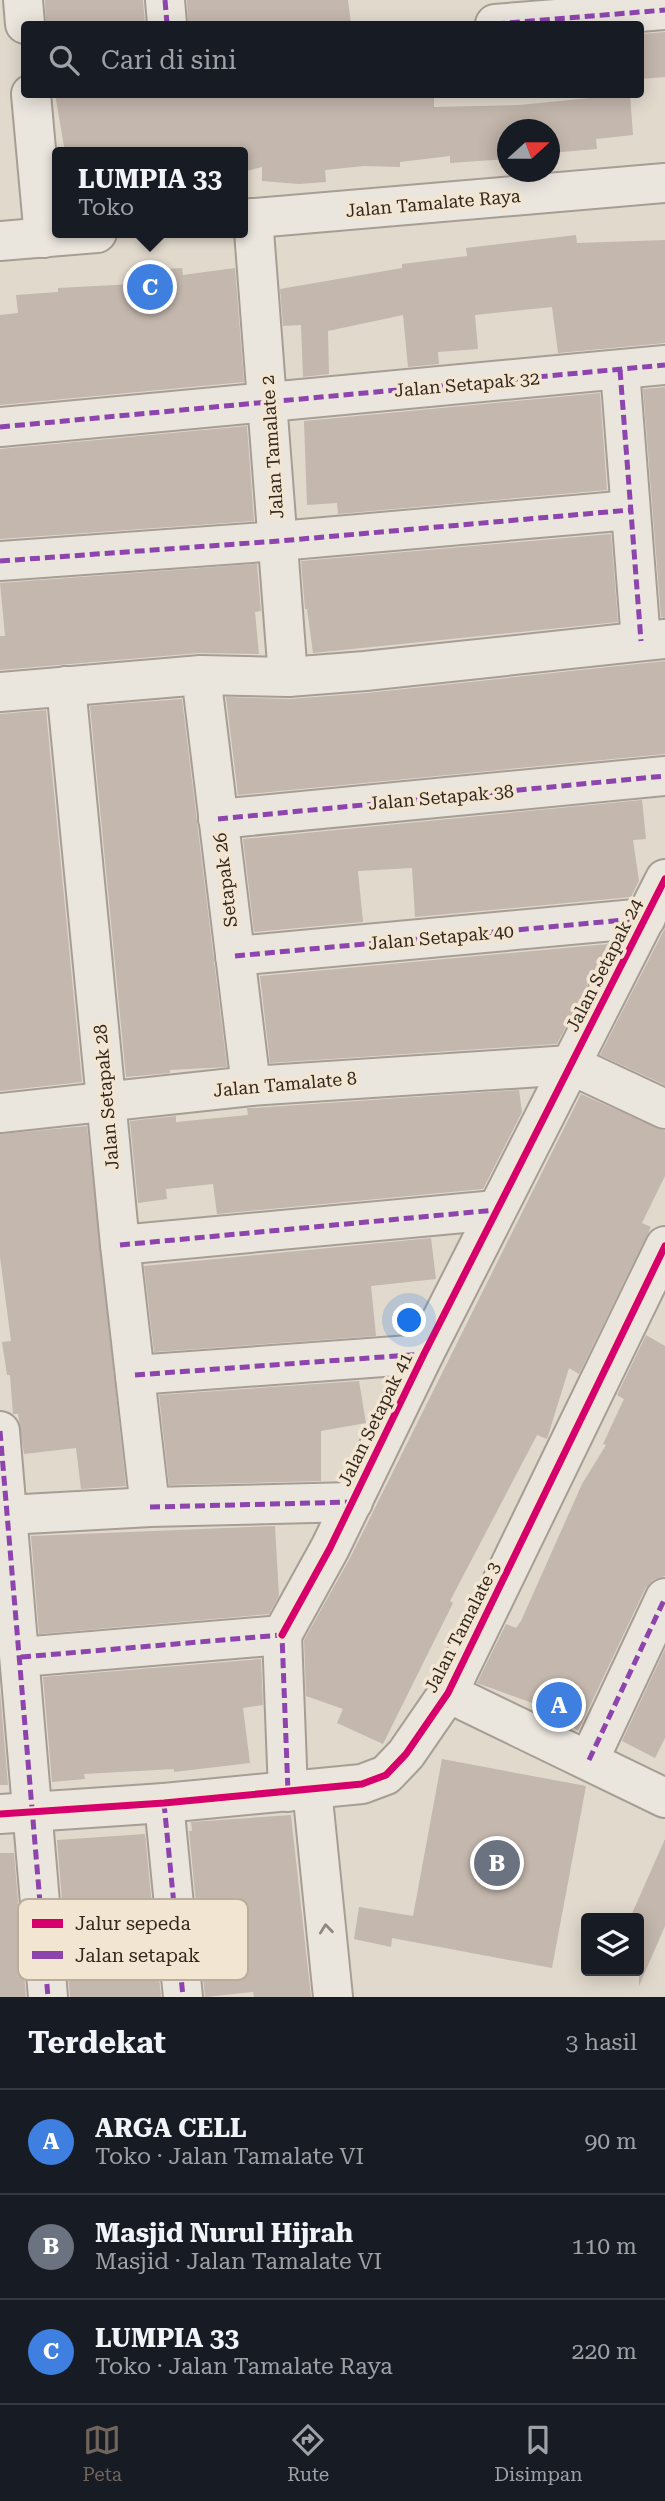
<!DOCTYPE html>
<html lang="id">
<head>
<meta charset="utf-8">
<style>
  :root { --surface:#171b24; --page:#20242c; --text:#f1f3f6; --muted:#9ea1a6; --line:#363941; --accent:#71655b }
  body { margin:0; font-family:"Roboto Serif",serif; background:var(--page); color:var(--text) }
  .controls { position:absolute; right:21px; bottom:21px; display:grid; overflow:hidden; border-radius:7px; box-shadow:0 4px 18px #0003 }
  .controls button { width:63px; height:63px; display:grid; place-items:center; padding:0; border:0; border-bottom:2px solid var(--line); background:var(--surface); color:var(--text); font:35px sans-serif }
  .compass { position:absolute; left:497px; top:119px; width:63px; height:63px; border-radius:50%; background:var(--surface); box-shadow:0 4px 18px #0003; rotate:69deg }
  .you { position:absolute; left:410px; top:1321px; width:24px; height:24px; margin:-18px; border:5px solid #fff; border-radius:50%; background:#1a73e8; box-shadow:0 0 0 10px #1a73e833 }
  .badge { display:grid; place-items:center; width:46px; height:46px; border-radius:50%; background:var(--accent); color:#fff; font-size:23px; font-weight:700 }
  .pin { position:absolute; translate:-50% -50%; border:4px solid #fff; box-shadow:0 2px 7px #0006 }
  .popup { position:absolute; left:52px; top:147px; width:196px; height:91px; box-sizing:border-box; display:grid; place-content:center; border-radius:7px; background:var(--surface); filter:drop-shadow(0 2px 5px #0005); font-size:23px; white-space:nowrap; color:var(--muted) }
  .popup b { font-size:26px; color:var(--text) }
  .popup::after { content:''; position:absolute; left:50%; top:100%; margin-left:-14px; border:14px solid transparent; border-top-color:var(--surface) }
  .list { margin:0; padding:0; list-style:none }
  h2 { display:flex; justify-content:space-between; align-items:center; height:91px; margin:0; padding:0 28px; font-size:30px }
  h2 small { font-size:23px; font-weight:400; color:var(--muted) }
  .list li { display:grid; grid-template-columns:46px 1fr auto; gap:21px; align-items:center; box-sizing:border-box; height:105px; padding:0 28px; border-top:2px solid var(--line) }
  .list b { display:block; font-size:26px; white-space:nowrap }
  .list p { margin:0; font-size:23px; white-space:nowrap; color:var(--muted) }
  .list em { font-size:23px; font-style:normal; color:var(--muted) }
  .icon { flex:none; width:38px; height:38px; fill:none; stroke:currentColor; stroke-width:2; stroke-linecap:round; stroke-linejoin:round }
  .map { position:relative; flex:none; width:665px; height:1997px; overflow:hidden }
  .search { position:absolute; background:var(--surface); box-shadow:0 4px 18px #0003; left:21px; right:21px; top:21px; height:77px; display:flex; align-items:center; gap:18px; box-sizing:border-box; padding:0 24px; border-radius:7px; color:var(--muted); font-size:26px }
  .sheet { height:406px; background:var(--surface) }
  nav { display:flex; justify-content:space-around; align-items:center; box-sizing:border-box; height:98px; border-top:2px solid var(--line); background:var(--surface); font-size:19px; color:var(--muted) }
  nav a { display:grid; justify-items:center; gap:4px }
  nav .on { color:var(--accent) }
  .map>svg:first-child { display:block }
  .building { fill:#c4b7ad }
  .lines { fill:none; stroke-linecap:round; stroke-linejoin:round }
  .minor-casing { stroke:#a69e95; stroke-width:42 }
  .tertiary-casing { stroke:#a69e95; stroke-width:42 }
  .minor { stroke:#eae5dd; stroke-width:38 }
  .tertiary { stroke:#eae5dd; stroke-width:38 }
  .quiet { stroke:#8e44ad; stroke-width:5; stroke-dasharray:10 5; stroke-linecap:butt }
  .cycleway-casing { stroke:#f2e6d2; stroke-width:11 }
  .cycleway { stroke:#d6006c; stroke-width:7 }
  .oneway { stroke:#8f867e }
  .labels { text-anchor:middle; dominant-baseline:central; stroke-width:7; stroke-linejoin:round; paint-order:stroke }
  .street-label { font-size:18px; fill:#34271e; stroke:#f2e6d2 }
  .key { fill:#f2e6d2; stroke:#b9ad9c; stroke-width:2 }
  .key-label { font-size:19px; fill:#34271e }
</style>
</head>
<body>
<div class="map">
<svg width="665" height="1997" viewBox="0 0 665 1997">
  <rect width="100%" height="100%" fill="#e1d9cc"/>
  <!-- building -->
  <g class="building">
    <polygon points="45,0 143,0 145,24 46,24"/>
    <polygon points="187,0 348,0 351,24 188,24"/>
    <polygon points="665,32 665,77 640,79 640,34"/>
    <polygon points="55,94 434,94 434,107 519,105 630,94 633,135 596,139 597,149 550,153 550,130 508,130 508,159 450,163 450,156 400,162 400,167 364,166 325,170 326,182 299,184 262,181 262,167 243,172 243,152 65,152"/>
    <polygon points="576,235 577,243 665,240 665,343 558,353 552,307 475,315 478,349 438,352 439,364 408,367 403,315 328,331 329,374 303,377 301,325 283,326 280,289 402,268 402,264 467,256 466,248"/>
    <polygon points="182,268 183,275 235,268 244,382 0,405 0,315 18,313 16,295 58,292 58,288 134,284 133,271"/>
    <polygon points="665,387 665,618 661,617 643,389"/>
    <polygon points="600,393 607,490 338,514 337,503 307,505 304,421"/>
    <polygon points="247,426 254,521 0,539 0,449"/>
    <polygon points="611,534 618,622 313,653 307,609 305,609 301,561"/>
    <polygon points="257,564 261,611 255,612 259,654 199,653 0,670 0,636 5,636 0,583"/>
    <polygon points="665,661 665,754 238,795 226,697 290,699 367,693"/>
    <polygon points="182,699 227,1067 170,1070 170,1073 126,1077 90,706"/>
    <polygon points="46,710 82,1082 0,1091 0,714"/>
    <polygon points="642,800 646,839 633,840 639,881 631,897 415,917 412,868 358,871 363,922 254,932 243,839"/>
    <polygon points="665,928 665,1085 600,1055"/>
    <polygon points="608,944 557,1044 270,1063 260,976"/>
    <polygon points="519,1090 522,1112 483,1189 217,1214 213,1184 166,1189 167,1199 138,1203 130,1121 176,1116 176,1122 248,1115 247,1108 253,1108"/>
    <polygon points="581,1094 665,1131 665,1176 642,1223 651,1227 579,1374 569,1368 547,1439 537,1435 450,1601 453,1603 383,1744 337,1723 343,1709 306,1696 304,1640 350,1558"/>
    <polygon points="87,1126 126,1486 81,1489 76,1448 24,1454 18,1414 13,1414 10,1375 7,1375 2,1342 11,1341 0,1257 0,1134"/>
    <polygon points="431,1238 436,1279 371,1286 376,1336 154,1352 144,1266"/>
    <polygon points="646,1335 665,1346 665,1576 653,1580 645,1589 578,1731 535,1704 477,1683 506,1624 516,1628 521,1621 582,1484 606,1445 603,1444 624,1399 617,1395"/>
    <polygon points="359,1381 366,1423 321,1431 321,1481 169,1485 159,1395"/>
    <polygon points="275,1526 279,1596 269,1614 39,1634 31,1536"/>
    <polygon points="665,1649 665,1738 655,1758 622,1741"/>
    <polygon points="261,1659 263,1705 243,1708 250,1763 174,1772 174,1769 84,1774 85,1779 52,1782 43,1677"/>
    <polygon points="0,1690 8,1785 0,1785"/>
    <polygon points="442,1759 586,1786 552,1968 392,1938 391,1947 354,1939 359,1907 413,1916"/>
    <polygon points="291,1815 311,1997 254,1997 253,1992 205,1997 189,1831 192,1831 191,1822"/>
    <polygon points="145,1834 161,1997 70,1997 57,1840"/>
    <polygon points="665,1839 665,1926 639,1986 639,1918 630,1918"/>
    <polygon points="0,1853 14,1853 26,1997 0,1997"/>
  </g>
  <g class="lines">
    <!-- minor casing -->
    <g class="minor-casing">
      <g id="minor">
        <polyline points="23,0 25,24"/>
        <polyline points="165,0 167,24"/>
        <polyline points="495,24 665,10"/>
        <polyline points="31,94 44,238"/>
        <polyline points="253,218 288,677"/>
        <polyline points="620,370 641,641"/>
        <polyline points="0,427 665,365"/>
        <polyline points="0,561 279,541 630,510"/>
        <polyline points="201,675 251,1086"/>
        <polyline points="66,686 120,1245 150,1507"/>
        <polyline points="0,692 201,675 288,677 365,671 665,639"/>
        <polyline points="218,819 665,776"/>
        <polyline points="235,956 646,918"/>
        <polyline points="0,1113 251,1086 571,1065 665,1109"/>
        <polyline points="120,1245 496,1210"/>
        <polyline points="135,1375 424,1354"/>
        <polyline points="0,1431 48,1997"/>
        <polyline points="7,1515 150,1507 353,1502"/>
        <polyline points="282,1635 330,1548 424,1354 665,879"/>
        <polyline points="282,1635 288,1792"/>
        <polyline points="21,1657 282,1635"/>
        <polyline points="589,1760 665,1598"/>
        <polyline points="312,1789 333,1997"/>
        <polyline points="164,1803 183,1997"/>
      </g>
    </g>
    <!-- tertiary casing -->
    <g class="tertiary-casing">
      <g id="tertiary">
        <polyline points="243,219 665,183"/>
        <polyline points="0,241 97,233"/>
        <polyline points="448,1693 665,1798"/>
        <polyline points="0,1814 164,1803 362,1784 386,1775 406,1754 448,1693 665,1246"/>
      </g>
    </g>
    <!-- minor -->
    <use href="#minor" class="minor"/>
    <!-- tertiary -->
    <use href="#tertiary" class="tertiary"/>
    <!-- quiet -->
    <g class="quiet">
      <polyline points="165,0 167,24"/>
      <polyline points="495,24 665,10"/>
      <polyline points="620,370 641,641"/>
      <polyline points="0,427 665,365"/>
      <polyline points="0,561 279,541 630,510"/>
      <polyline points="218,819 665,776"/>
      <polyline points="235,956 646,918"/>
      <polyline points="120,1245 496,1210"/>
      <polyline points="135,1375 424,1354"/>
      <polyline points="0,1431 48,1997"/>
      <polyline points="150,1507 353,1502"/>
      <polyline points="21,1657 282,1635 288,1792"/>
      <polyline points="589,1760 665,1598"/>
      <polyline points="164,1803 183,1997"/>
    </g>
    <!-- cycleway casing -->
    <g class="cycleway-casing">
      <g id="cycleway">
        <polyline points="282,1635 330,1548 424,1354 665,879"/>
        <polyline points="0,1814 164,1803 362,1784 386,1775 406,1754 448,1693 665,1246"/>
      </g>
    </g>
    <!-- cycleway -->
    <use href="#cycleway" class="cycleway"/>
  </g>
  <!-- one-way arrows -->
  <defs><path id="oneway-chevron" d="M-2-3.5L2.5 0L-2 3.5" fill="none" stroke-width="1.6" stroke-linecap="round" stroke-linejoin="round" transform="scale(1.75)"/></defs>
  <use class="oneway" href="#oneway-chevron" transform="translate(326 1929) rotate(-96)"/>
  <g class="labels">
    <!-- street labels -->
    <g class="street-label">
      <text transform="translate(433 203) rotate(-5)">Jalan Tamalate Raya</text>
      <text transform="translate(467 384) rotate(-5)">Jalan Setapak 32</text>
      <text transform="translate(272 447) rotate(-94)">Jalan Tamalate 2</text>
      <text transform="translate(441 797) rotate(-5)">Jalan Setapak 38</text>
      <text transform="translate(225 880) rotate(-97)">Setapak 26</text>
      <text transform="translate(441 937) rotate(-5)">Jalan Setapak 40</text>
      <text transform="translate(604 965) rotate(-63)">Jalan Setapak 24</text>
      <text transform="translate(285 1084) rotate(-5)">Jalan Tamalate 8</text>
      <text transform="translate(106 1097) rotate(-95)">Jalan Setapak 28</text>
      <text transform="translate(375 1419) rotate(-64)">Jalan Setapak 41</text>
      <text transform="translate(462 1627) rotate(-63)">Jalan Tamalate 3</text>
    </g>
  </g>
  <!-- legend -->
  <rect x="18" y="1899" width="230" height="81" rx="10" class="key"/>
  <rect x="32" y="1919" width="31" height="9" fill="#d6006c"/>
  <rect x="32" y="1951" width="31" height="8" fill="#8e44ad"/>
  <g class="key-label">
    <text x="75" y="1930">Jalur sepeda</text>
    <text x="75" y="1962">Jalan setapak</text>
  </g>
</svg>
<div class="controls">
<button><svg class="icon" aria-label="layers" viewBox="0 0 24 24"><path d="M12 4l9 5-9 5-9-5zM3 14l9 5 9-5"/></svg></button>
</div>
<svg class="compass" viewBox="-18 -18 36 36"><path d="M0-13l5 13h-10z" fill="#e53935"/><path d="M0 13l5-13h-10z" fill="#9ea1a6"/></svg>
<div class="you"></div>
<div class="pin badge" style="left:559px;top:1705px;background:#3f7fe0">A</div>
<div class="pin badge" style="left:497px;top:1863px;background:#6b7280">B</div>
<div class="pin badge" style="left:150px;top:287px;background:#3f7fe0">C</div>
<div class="popup"><b>LUMPIA 33</b>Toko</div>
<div class="search"><svg class="icon" aria-label="search" viewBox="0 0 24 24"><circle cx="10" cy="10" r="6"/><path d="M15 15l6 6"/></svg>Cari di sini</div>
</div>
<section class="sheet">
<h2>Terdekat<small>3 hasil</small></h2>
<ul class="list">
<li><span class="badge" style="background:#3f7fe0">A</span><div><b>ARGA CELL</b><p>Toko · Jalan Tamalate VI</p></div><em>90 m</em></li>
<li><span class="badge" style="background:#6b7280">B</span><div><b>Masjid Nurul Hijrah</b><p>Masjid · Jalan Tamalate VI</p></div><em>110 m</em></li>
<li><span class="badge" style="background:#3f7fe0">C</span><div><b>LUMPIA 33</b><p>Toko · Jalan Tamalate Raya</p></div><em>220 m</em></li>
</ul>
</section>
<nav>
<a class="on"><svg class="icon" aria-label="map" viewBox="0 0 24 24"><path d="M3 6l6-2 6 2 6-2v14l-6 2-6-2-6 2zM9 4v14M15 6v14"/></svg>Peta</a>
<a><svg class="icon" aria-label="directions" viewBox="0 0 24 24"><path d="M12 3l9 9-9 9-9-9zM9 14v-3h6M13 9l2 2-2 2"/></svg>Rute</a>
<a><svg class="icon" aria-label="saved" viewBox="0 0 24 24"><path d="M7 4h10v16l-5-4-5 4z"/></svg>Disimpan</a>
</nav>
</body>
</html>
